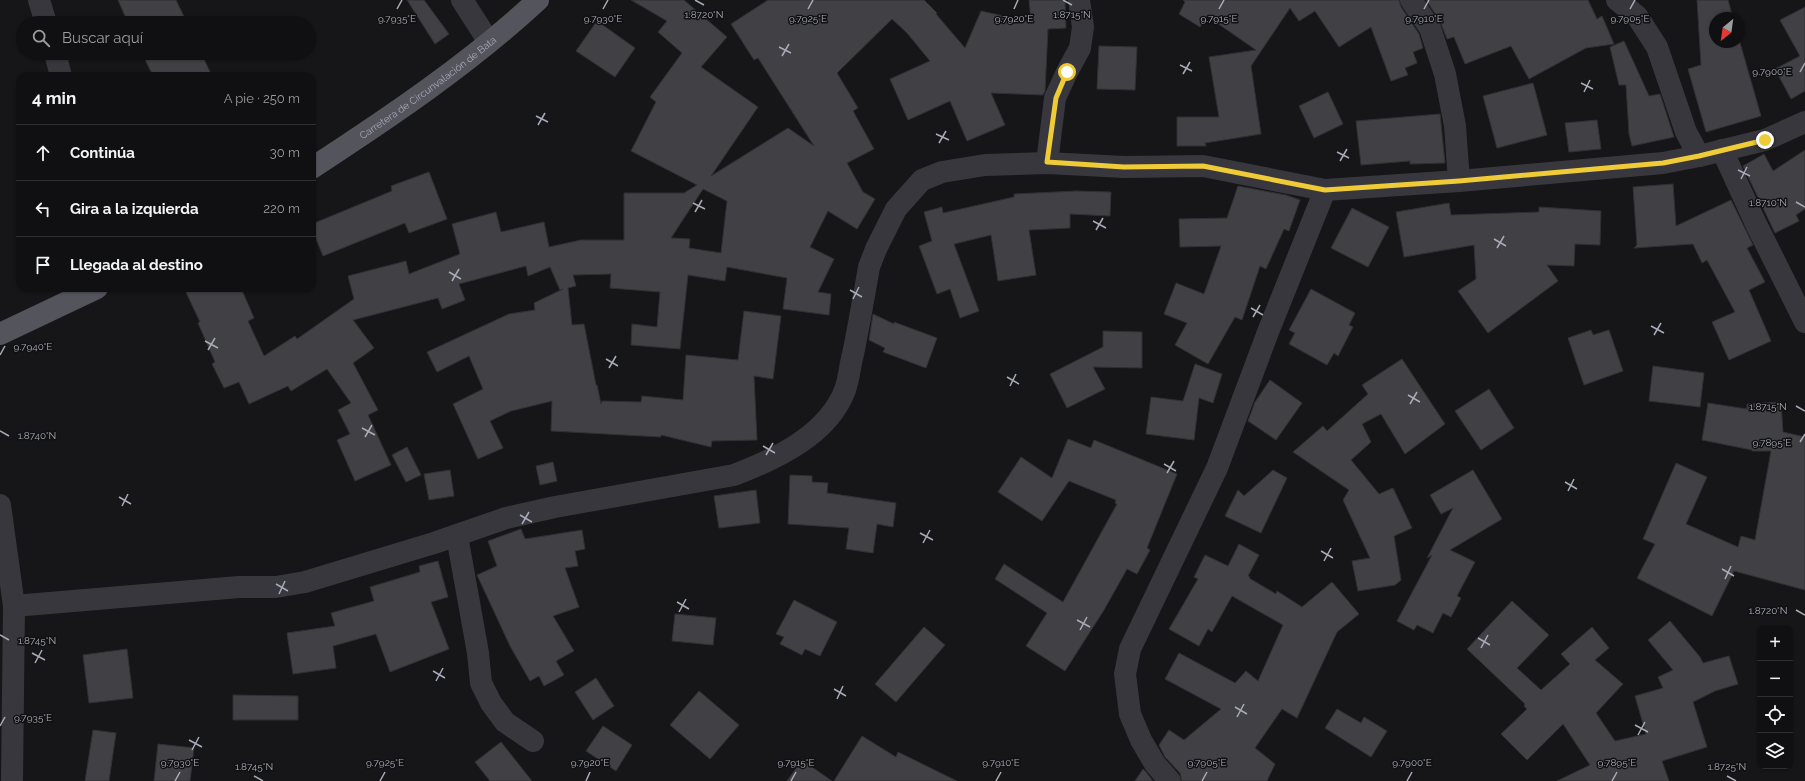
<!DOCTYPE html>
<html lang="es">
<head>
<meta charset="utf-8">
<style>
  :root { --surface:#101012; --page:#19191b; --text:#f1f3f6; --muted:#9c9d9f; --line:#303032 }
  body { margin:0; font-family:Raleway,sans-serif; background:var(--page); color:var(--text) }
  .controls { position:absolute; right:12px; bottom:12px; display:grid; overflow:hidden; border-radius:8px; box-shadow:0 1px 3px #0004 }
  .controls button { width:36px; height:36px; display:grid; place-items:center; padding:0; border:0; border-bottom:1px solid var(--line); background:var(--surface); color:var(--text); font:20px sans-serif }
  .compass { position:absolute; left:1709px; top:12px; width:36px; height:36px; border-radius:50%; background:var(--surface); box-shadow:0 1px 3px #0004; rotate:209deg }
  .stop { position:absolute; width:12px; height:12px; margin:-9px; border:3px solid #efcb37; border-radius:50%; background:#fff }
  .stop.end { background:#efcb37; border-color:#fff; box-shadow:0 1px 4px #0008 }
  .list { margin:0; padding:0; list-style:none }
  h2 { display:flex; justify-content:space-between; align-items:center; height:52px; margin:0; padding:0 16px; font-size:17px }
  h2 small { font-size:13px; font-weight:400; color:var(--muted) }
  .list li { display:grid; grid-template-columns:26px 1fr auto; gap:12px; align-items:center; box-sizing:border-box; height:56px; padding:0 16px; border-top:1px solid var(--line) }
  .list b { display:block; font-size:15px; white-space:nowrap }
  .list em { font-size:13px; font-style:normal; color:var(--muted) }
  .icon { flex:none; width:22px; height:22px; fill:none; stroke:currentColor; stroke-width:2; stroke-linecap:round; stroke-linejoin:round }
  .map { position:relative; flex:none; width:1805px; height:781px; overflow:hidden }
  .search { position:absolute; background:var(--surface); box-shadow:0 1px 3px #0004; left:16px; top:16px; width:300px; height:44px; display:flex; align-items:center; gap:10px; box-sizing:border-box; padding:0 14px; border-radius:22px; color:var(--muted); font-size:15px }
  .panel { position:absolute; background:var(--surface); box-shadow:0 1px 3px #0004; left:16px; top:72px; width:300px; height:220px; border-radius:12px }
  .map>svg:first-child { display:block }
  .building { fill:#404045; stroke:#313034; fill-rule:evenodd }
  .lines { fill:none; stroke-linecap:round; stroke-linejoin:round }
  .minor { stroke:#37373d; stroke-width:22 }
  .major { stroke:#53545c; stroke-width:22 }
  .route { stroke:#efcb37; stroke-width:5 }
  .ticks { fill:none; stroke:#a8abb8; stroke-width:1.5 }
  .labels { text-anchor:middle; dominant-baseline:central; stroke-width:3; stroke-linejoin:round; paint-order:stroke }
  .street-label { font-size:10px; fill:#a8abb8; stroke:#111113 }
  .ticks-label { font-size:10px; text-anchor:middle; fill:#a8abb8; stroke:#111113; stroke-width:3; stroke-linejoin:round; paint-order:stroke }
</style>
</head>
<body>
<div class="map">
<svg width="1805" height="781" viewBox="0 0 1805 781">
  <rect width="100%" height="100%" fill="#161618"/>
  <!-- building -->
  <g class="building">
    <polygon points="118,0 176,0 187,23 128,23"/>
    <polygon points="407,0 424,0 449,34 435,44"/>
    <path d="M631 0H684L727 37 701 67 758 107 711 176 788 128 814 146 758 58 754 60 731 24 768 0H924L937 13 936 14 965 48 981 11 1031 22 1029 0H1065L1066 28 1048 29 1045 91 1043 95 991 93 1005 125 967 141 950 101 908 120 890 79 930 61 907 33 892 19 837 73 858 108 853 111 874 149 847 163 863 192 875 199 857 229 828 211 810 247 834 259 818 292 831 294 829 315 783 309 787 278 727 267 725 281 688 275 680 349 631 345 632 324 657 327 660 292 610 288 611 274 573 275 576 286 568 288 572 325 584 324 596 385H597L601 404 602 401 641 402 642 396 683 400 686 355 738 360 744 311 781 316 773 379 754 376 757 440 712 441 711 447 661 435V437L551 431 552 401 511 411 490 421 503 448 478 459 453 404 483 389 469 356 437 372 427 352 509 314 535 310 534 303 563 289 560 290 550 267 528 276 526 266 459 284 465 300 442 309 438 298 353 320 374 348 353 363 378 410 368 415 391 465 355 481 337 440 350 434 338 410 351 403 327 369 291 391 288 386 249 404 239 382 224 388 212 364 215 362 198 323 200 322 184 288H241L254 318 248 321 264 356 295 336 297 339 354 299 348 276 406 261 409 274 460 254 452 224 496 212 501 232 544 222 549 247 581 240H624V193H684L697 185 631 151 656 102 650 97 682 53 658 32 667 21ZM703 189 727 201 721 253 689 248 690 239 671 238Z"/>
    <polygon points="1183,0 1399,0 1401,7 1419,34 1423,48 1413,52 1417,63 1405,68 1408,75 1391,81 1371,27 1339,47 1315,11 1299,21 1290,8 1251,66 1261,134 1205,143 1206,146 1177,146 1177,117 1219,117 1209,57 1256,50 1207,16 1200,27 1179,14 1185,2"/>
    <polygon points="1426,0 1588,0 1597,19 1602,16 1614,44 1586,48 1529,79 1511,46 1465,64 1454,37 1447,39 1440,21"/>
    <polygon points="1697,0 1728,0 1733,18 1715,18 1715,42 1739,42 1739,39 1761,116 1706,132 1688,69 1701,65"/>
    <polygon points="1805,7 1805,91 1791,99 1775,69 1800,56 1780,20"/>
    <polygon points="597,21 635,48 615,77 576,51"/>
    <polygon points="1624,41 1649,96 1660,94 1674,137 1632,146 1629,134 1626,85 1619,85 1610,47"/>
    <polygon points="1099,46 1137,47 1135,90 1097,89"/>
    <polygon points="142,53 201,53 212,76 153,76"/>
    <polygon points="1533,83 1547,135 1497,148 1483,96"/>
    <polygon points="1328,92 1343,124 1314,138 1299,106"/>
    <polygon points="1440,114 1445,163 1410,164 1410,161 1361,165 1356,121"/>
    <polygon points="1597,120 1601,149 1569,152 1565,123"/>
    <polygon points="1805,150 1805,209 1796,215 1799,221 1775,233 1743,166 1764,154 1773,171"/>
    <polygon points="429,172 447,219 409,233 405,223 323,256 312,229 312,224 392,191 391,186"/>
    <polygon points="1673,184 1676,226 1731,200 1753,245 1747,248 1765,282 1749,290 1771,341 1729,360 1712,322 1735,312 1707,260 1702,263 1693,244 1634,248 1637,245 1633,187"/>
    <polygon points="1238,186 1286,195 1300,200 1289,231 1284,229 1266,269 1260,266 1242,320 1235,317 1208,364 1175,345 1187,323 1164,314 1176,283 1204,294 1221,246 1180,247 1179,219 1227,218"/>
    <polygon points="1076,191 1111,192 1110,216 1070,214 1070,228 1029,230 1036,275 998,281 991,235 954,244 979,311 960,318 950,289 937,294 919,246 932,241 924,212 942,207 943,213 1014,197 1014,194"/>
    <polygon points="1449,203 1451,215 1539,212 1539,207 1601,211 1600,245 1575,244 1574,266 1547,265 1558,281 1488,333 1458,291 1476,279 1474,245 1404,257 1396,212"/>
    <polygon points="1352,208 1389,227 1368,267 1331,248"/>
    <polygon points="1311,289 1355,313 1349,325 1353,327 1338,356 1334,353 1327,365 1289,344 1295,333 1289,330"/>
    <polygon points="873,314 894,324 894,322 937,338 926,368 883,352 885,348 869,340"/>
    <polygon points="1591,330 1593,335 1609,330 1623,371 1584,385 1568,338"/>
    <polygon points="1103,331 1142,332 1142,368 1093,367 1105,389 1067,408 1050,374 1103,347"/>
    <polygon points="1402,359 1445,424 1405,454 1381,414 1362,424 1371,442 1351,460 1379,494 1393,488 1412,528 1394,536 1401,580 1395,585 1358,591 1352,561 1370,558 1343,500 1349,490 1293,452 1323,426 1327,431 1368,394 1362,385"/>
    <polygon points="1195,364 1222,374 1213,403 1199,398 1194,440 1146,434 1151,397 1183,401"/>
    <polygon points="1653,366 1704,373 1700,407 1649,401"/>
    <polygon points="1270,380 1302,403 1276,440 1248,421 1255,402"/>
    <polygon points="1489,389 1514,428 1481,450 1455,411"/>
    <polygon points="1781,402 1783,432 1805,437 1805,590 1734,571 1712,616 1637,578 1655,544 1643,539 1676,463 1707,477 1686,524 1738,547 1741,536 1755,540 1771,451 1752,451 1752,450 1702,440 1708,403 1747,409 1747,404"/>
    <polygon points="1068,439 1091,448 1094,440 1177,474 1147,548 1150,550 1137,574 1127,569 1104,610 1065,671 1026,646 1047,613 995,579 1004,564 1063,602 1117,504 1115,503 1116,500 1069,481 1042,521 998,492 1021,457 1052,478"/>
    <polygon points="407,447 421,475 406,482 392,455"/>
    <polygon points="553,462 557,481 540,485 536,466"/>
    <polygon points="450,470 454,496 429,500 424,474"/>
    <polygon points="1273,470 1287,478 1261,533 1225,516 1238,490 1244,496"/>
    <polygon points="1473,470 1502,519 1450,550 1475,562 1457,596 1461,598 1451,617 1443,613 1433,633 1417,625 1414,630 1397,621 1432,555 1427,558 1453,508 1441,514 1430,495"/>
    <polygon points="790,475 812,476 812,482 828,483 827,493 896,503 893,527 877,524 873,553 846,549 849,528 788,524"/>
    <polygon points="756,490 760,523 719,528 714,496"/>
    <polygon points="521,529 525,539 582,530 585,549 575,551 578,566 565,568 579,607 553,616 574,651 556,661 564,675 544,686 539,676 530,681 510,646 477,575 497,566 488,541"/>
    <polygon points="1239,544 1259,555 1248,576 1250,577 1249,578 1276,594 1277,591 1302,607 1332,582 1359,614 1337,632 1297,718 1282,709 1255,748 1275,764 1267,781 1182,781 1180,773 1165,757 1159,745 1169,730 1184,740 1221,709 1165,679 1179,653 1235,683 1246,671 1258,681 1283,625 1232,596 1212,632 1208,629 1199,646 1169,629 1198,579 1194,577 1205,555 1228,566"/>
    <polygon points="438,561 448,597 431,602 449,649 390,672 376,634 333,646 336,668 293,674 287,633 335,626 331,613 374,601 370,587 420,572 419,566"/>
    <polygon points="794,600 837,622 820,656 805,649 802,655 780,644 784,637 776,634"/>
    <polygon points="1512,601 1549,635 1517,668 1541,690 1570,664 1561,654 1592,627 1609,648 1595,660 1623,684 1596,713 1615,741 1646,734 1635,696 1663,688 1658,677 1673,670 1648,640 1670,621 1700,657 1703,663 1729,656 1738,684 1715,691 1693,702 1707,747 1662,761 1669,781 1557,781 1590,765 1563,724 1527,760 1501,734 1527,709 1524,706 1525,704 1467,649"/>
    <polygon points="675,614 716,618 713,645 672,641"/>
    <polygon points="924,627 945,645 896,702 875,684"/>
    <polygon points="127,649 133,698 89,703 83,655"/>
    <polygon points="596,678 614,706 593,720 575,692"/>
    <polygon points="699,691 739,725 710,759 670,725"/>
    <polygon points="233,695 298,696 298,720 233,720"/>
    <polygon points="1337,709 1361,723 1364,717 1387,731 1371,757 1325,728"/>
    <polygon points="603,726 632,745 616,771 586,751"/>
    <polygon points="93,730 116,733 109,781 85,781"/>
    <polygon points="862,736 896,757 898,752 957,781 834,781"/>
    <polygon points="501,742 532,781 490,781 475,762"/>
    <polygon points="158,744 194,748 190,781 154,781"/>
    <polygon points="802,760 832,781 787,781"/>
    <polygon points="1143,769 1146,772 1153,781 1135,781"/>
  </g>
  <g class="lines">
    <!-- minor -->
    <g class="minor">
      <polyline points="39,0 46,23"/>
      <polyline points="462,0 489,42"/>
      <polyline points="1411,0 1430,28 1445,74 1455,126 1459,181"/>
      <polyline points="1617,0 1637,16 1657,47 1686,132 1699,156"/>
      <polyline points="55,53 61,76"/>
      <polyline points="1722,150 1756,224 1805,322"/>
      <polyline points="1047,163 1055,98 1067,72 1080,48 1083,27 1079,0"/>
      <polyline points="0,505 14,606 12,781"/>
      <polyline points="457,536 478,653 481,683 491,703 505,722 533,741"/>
      <path d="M14 606 239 587H276L305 582 434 543 506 518 555 507 734 475C776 459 828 435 845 390 849 379 850 365 853 354 859 325 864 296 869 267L876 249 896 209 922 180 942 172 985 165 1047 163 1124 167 1203 166 1325 190 1459 181 1663 163 1699 156 1765 140 1805 122"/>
      <polyline points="1170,781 1155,764 1141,740 1130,714 1125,674 1130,649 1217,468 1268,332 1325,190"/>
    </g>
    <!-- major -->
    <g class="major">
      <path id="s1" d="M312 168C390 117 469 64 538 0"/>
      <polyline points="0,334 97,288"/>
    </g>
  </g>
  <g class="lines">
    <!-- route -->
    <polyline class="route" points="1067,72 1056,98 1047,162 1124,167 1203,166 1325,190 1459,181 1663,163 1699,156 1765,140"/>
  </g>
  <!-- ticks -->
  <path class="ticks" d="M695 0 704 5M1063 0 1072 5M397 9 402 0M603 9 608 0M808 9 813 0M1014 9 1018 0M1219 9 1224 0M1424 9 1429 0M1630 9 1635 0M779 47 791 53M782 56 789 44M1180 65 1192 71M1800 72 1805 63M1183 74 1190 62M1581 83 1593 89M1584 92 1590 80M536 116 548 122M538 125 545 113M936 134 949 140M939 143 946 131M1337 152 1349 158M1340 161 1347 149M1738 170 1750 176M1741 179 1747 167M1796 202 1805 207M693 203 705 209M695 212 702 200M1093 221 1106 228M1096 230 1103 218M1494 239 1506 246M1497 248 1504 236M449 272 461 279M452 281 459 269M850 290 862 297M853 299 859 287M1251 308 1263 315M1253 317 1260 305M1651 326 1664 333M1654 335 1661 323M205 341 218 348M208 350 215 338M0 355 5 346M606 359 618 366M609 368 616 356M1007 377 1019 384M1010 386 1016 374M1408 395 1420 402M1410 404 1417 392M1796 406 1805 411M362 428 375 435M0 431 9 436M365 437 372 425M1800 442 1805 434M763 446 775 453M766 455 773 443M1164 464 1176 471M1167 473 1174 461M1565 482 1577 489M1568 491 1574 479M119 497 131 504M122 506 128 494M520 515 532 522M522 524 529 512M920 533 933 540M923 543 930 530M1321 551 1333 558M1324 561 1331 548M1722 569 1734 576M1725 579 1731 566M276 584 288 591M279 594 285 581M677 602 689 609M1796 610 1805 615M679 612 686 599M1077 620 1090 627M1080 630 1087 617M0 635 9 640M1478 638 1490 645M1481 648 1488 635M32 653 45 660M35 663 42 650M433 671 445 678M436 681 443 668M834 689 846 696M837 699 843 686M1235 707 1247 714M1237 717 1244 704M1635 725 1648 732M0 726 5 717M1638 735 1645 722M189 740 202 747M192 750 199 737M254 776 263 781M1727 776 1736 781M175 781 180 772M380 781 385 772M586 781 590 772M791 781 796 772M996 781 1001 772M1202 781 1207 772M1407 781 1412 772M1612 781 1617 772"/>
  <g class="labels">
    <!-- street labels -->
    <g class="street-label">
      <text stroke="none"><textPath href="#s1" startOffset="141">Carretera de Circunvalación de Bata</textPath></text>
    </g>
  </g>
  <g class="ticks-label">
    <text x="1072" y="18">1.8715°N</text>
    <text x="704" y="18">1.8720°N</text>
    <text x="397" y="22">9.7935°E</text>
    <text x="603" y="22">9.7930°E</text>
    <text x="808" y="22">9.7925°E</text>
    <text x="1014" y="22">9.7920°E</text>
    <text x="1219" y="22">9.7915°E</text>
    <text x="1424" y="22">9.7910°E</text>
    <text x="1630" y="22">9.7905°E</text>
    <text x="1772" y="75">9.7900°E</text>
    <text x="1768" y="206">1.8710°N</text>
    <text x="33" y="350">9.7940°E</text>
    <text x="1768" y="410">1.8715°N</text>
    <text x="37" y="439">1.8740°N</text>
    <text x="1772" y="446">9.7895°E</text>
    <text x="1768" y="614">1.8720°N</text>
    <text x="37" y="644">1.8745°N</text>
    <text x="33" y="721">9.7935°E</text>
    <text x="180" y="766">9.7930°E</text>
    <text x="385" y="766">9.7925°E</text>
    <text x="590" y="766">9.7920°E</text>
    <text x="796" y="766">9.7915°E</text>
    <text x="1001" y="766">9.7910°E</text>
    <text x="1207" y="766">9.7905°E</text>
    <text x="1412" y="766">9.7900°E</text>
    <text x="1617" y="766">9.7895°E</text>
    <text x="254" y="770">1.8745°N</text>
    <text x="1727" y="770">1.8725°N</text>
  </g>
</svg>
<div class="controls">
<button>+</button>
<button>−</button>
<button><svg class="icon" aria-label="locate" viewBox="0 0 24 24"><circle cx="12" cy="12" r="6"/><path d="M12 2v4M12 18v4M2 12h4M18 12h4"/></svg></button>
<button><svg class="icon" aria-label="layers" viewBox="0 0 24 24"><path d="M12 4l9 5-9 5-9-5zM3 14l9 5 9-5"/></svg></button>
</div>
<svg class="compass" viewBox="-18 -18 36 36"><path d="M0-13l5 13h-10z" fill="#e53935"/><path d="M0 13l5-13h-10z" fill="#9c9d9f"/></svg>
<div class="stop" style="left:1067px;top:72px"></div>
<div class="stop end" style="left:1765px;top:140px"></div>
<div class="search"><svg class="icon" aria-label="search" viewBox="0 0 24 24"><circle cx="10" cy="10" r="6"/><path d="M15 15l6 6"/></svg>Buscar aquí</div>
<section class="panel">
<h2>4 min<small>A pie · 250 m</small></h2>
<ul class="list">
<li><svg class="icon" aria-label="ahead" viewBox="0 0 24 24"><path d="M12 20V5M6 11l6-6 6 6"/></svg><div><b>Continúa</b></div><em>30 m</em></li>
<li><svg class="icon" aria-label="left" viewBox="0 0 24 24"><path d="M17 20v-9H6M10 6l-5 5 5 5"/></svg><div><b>Gira a la izquierda</b></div><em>220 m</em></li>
<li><svg class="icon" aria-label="arrive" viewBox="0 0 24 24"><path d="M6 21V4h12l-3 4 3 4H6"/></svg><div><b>Llegada al destino</b></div></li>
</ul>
</section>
</div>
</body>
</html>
